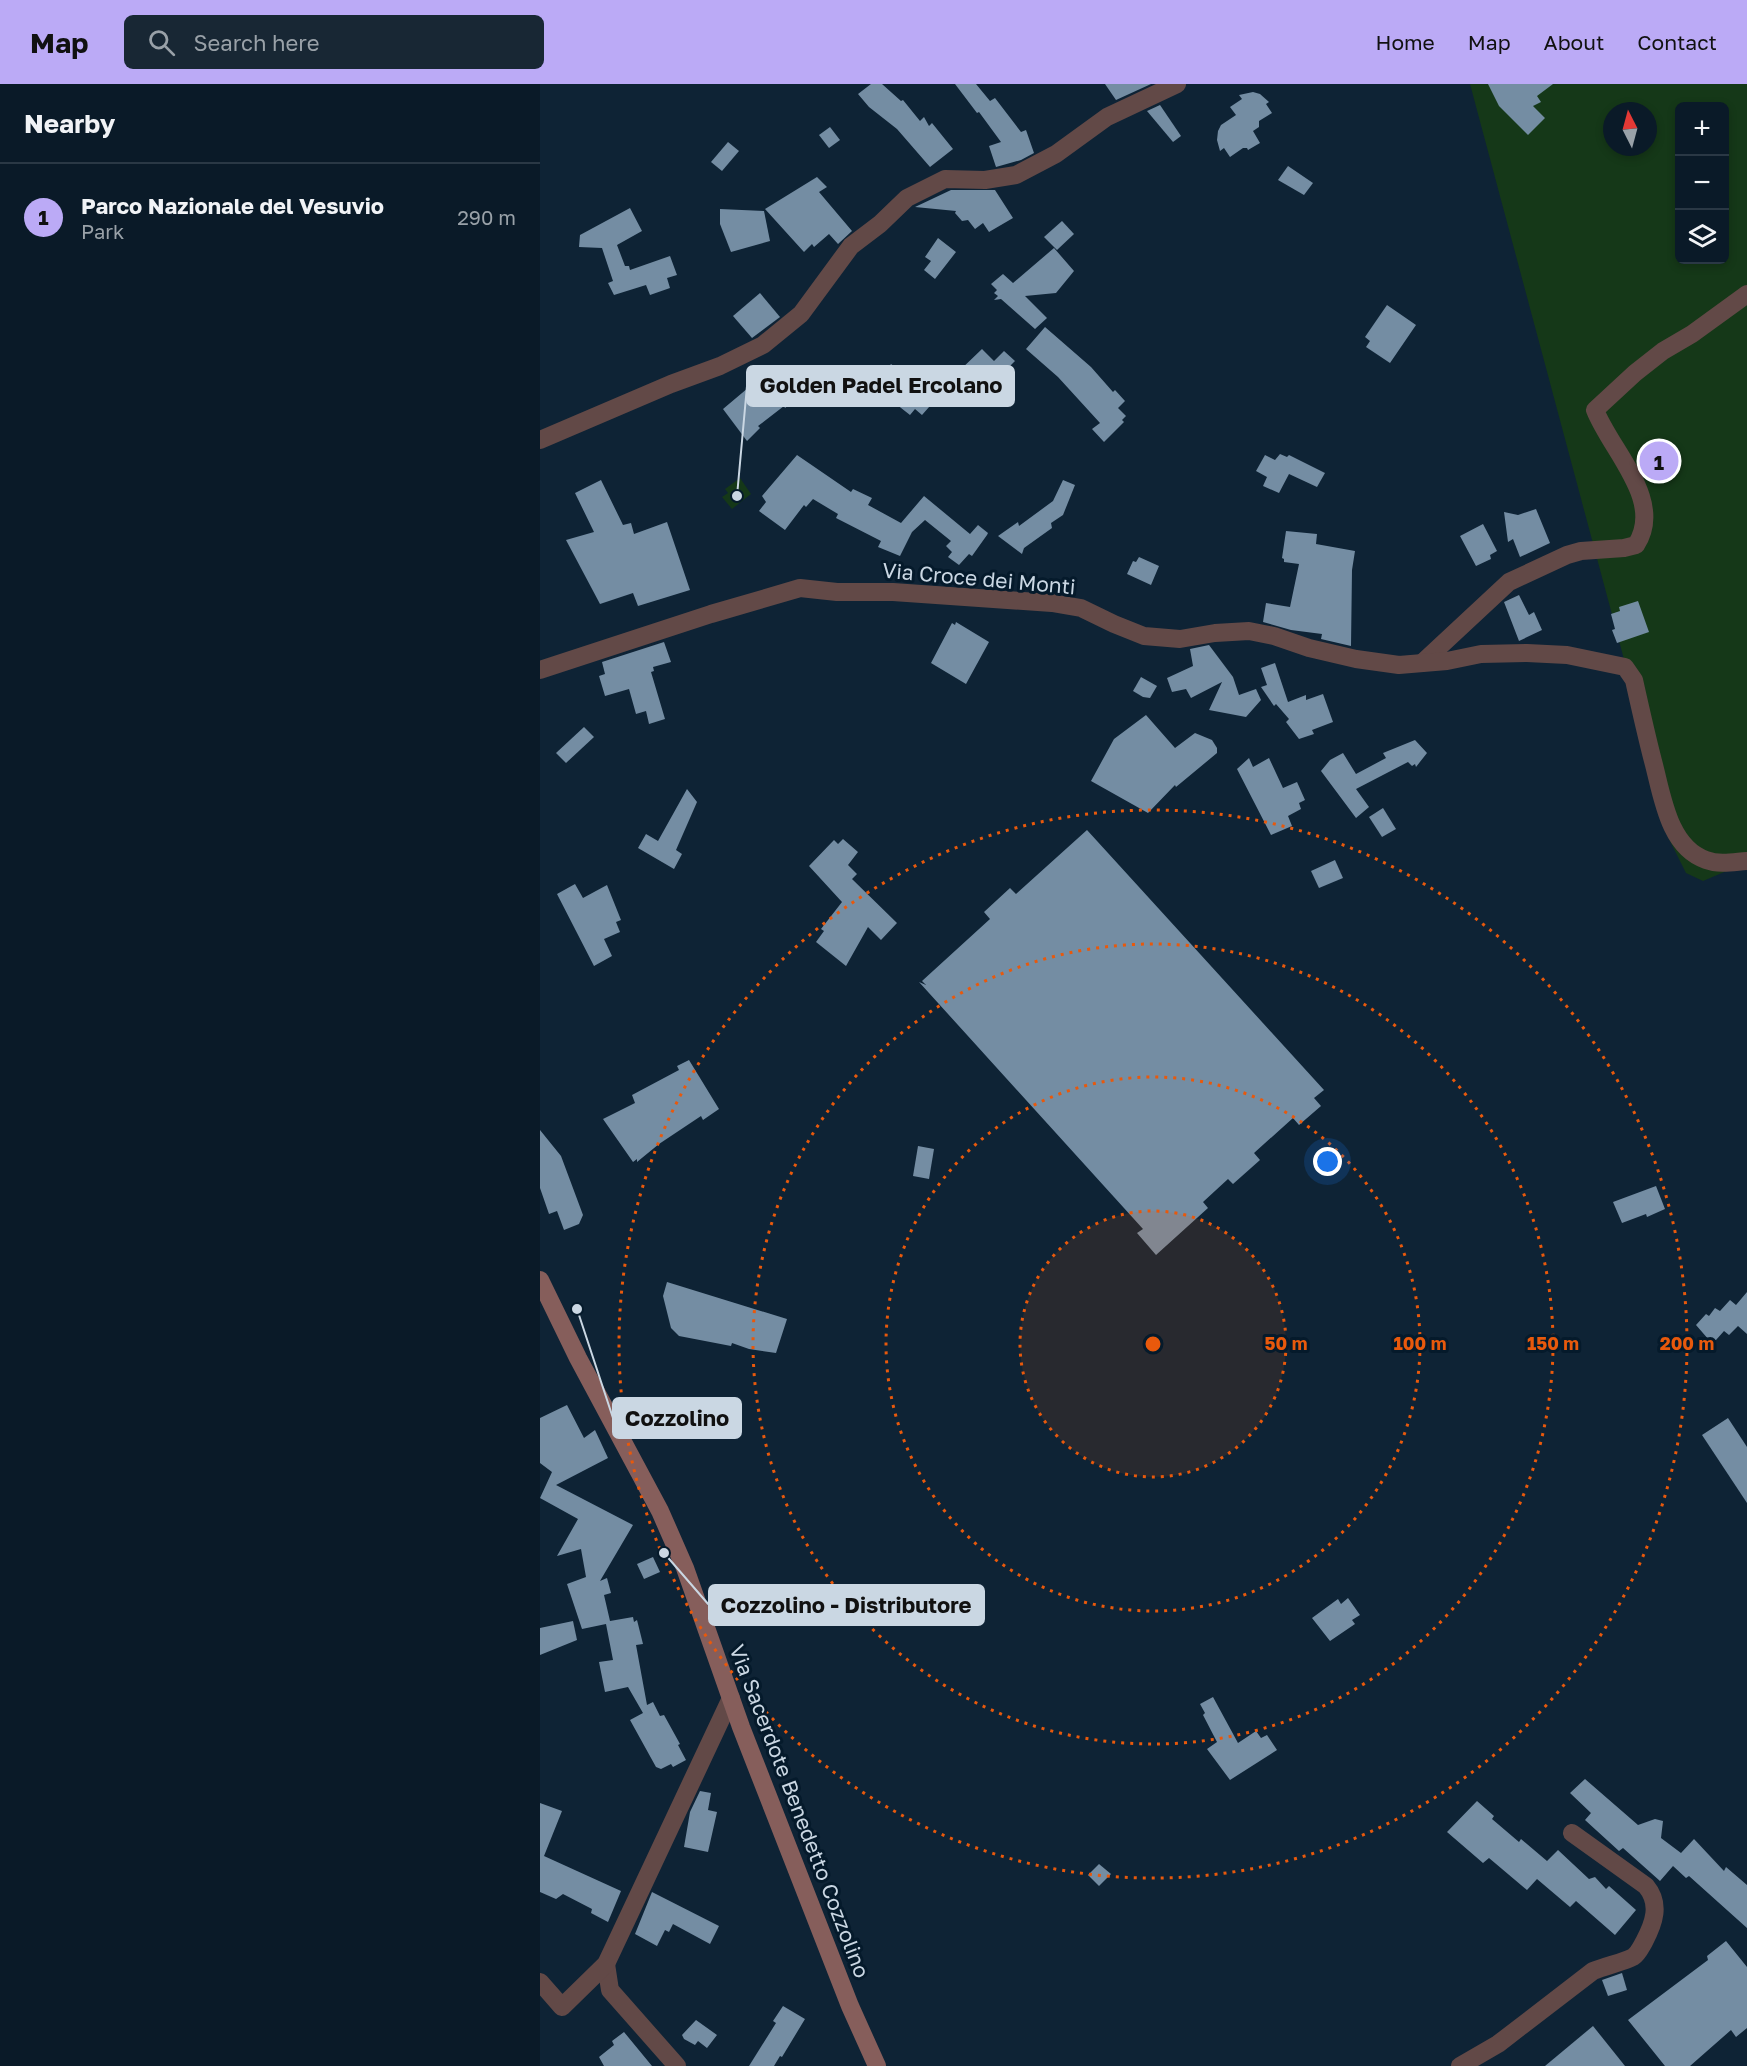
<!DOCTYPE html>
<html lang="en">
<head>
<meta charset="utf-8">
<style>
  :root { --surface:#0a1a28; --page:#182734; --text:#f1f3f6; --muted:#99a1a8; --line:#2a3845; --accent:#bbaaf6 }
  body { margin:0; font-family:"Golos Text",sans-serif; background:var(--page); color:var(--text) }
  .controls { position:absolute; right:18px; top:18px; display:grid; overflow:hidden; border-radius:9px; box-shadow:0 3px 9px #0003 }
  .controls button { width:54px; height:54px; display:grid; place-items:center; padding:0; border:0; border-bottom:2px solid var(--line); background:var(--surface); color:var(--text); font:30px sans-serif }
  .compass { position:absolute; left:1063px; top:18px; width:54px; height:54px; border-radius:50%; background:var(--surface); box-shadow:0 3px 9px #0003; rotate:354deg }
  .you { position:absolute; left:788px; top:1078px; width:21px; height:21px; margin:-15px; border:4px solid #fff; border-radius:50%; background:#1a73e8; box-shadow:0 0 0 9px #1a73e833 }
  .badge { display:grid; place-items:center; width:39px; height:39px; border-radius:50%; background:var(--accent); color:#111; font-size:20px; font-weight:700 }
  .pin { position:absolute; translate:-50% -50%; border:3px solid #fff; box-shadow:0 2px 6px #0006 }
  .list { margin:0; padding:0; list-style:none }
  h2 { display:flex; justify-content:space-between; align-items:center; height:78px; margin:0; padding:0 24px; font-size:26px }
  h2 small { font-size:20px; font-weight:400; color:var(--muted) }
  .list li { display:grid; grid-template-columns:39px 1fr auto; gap:18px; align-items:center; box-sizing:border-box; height:108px; padding:0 24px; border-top:2px solid var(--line) }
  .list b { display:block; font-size:22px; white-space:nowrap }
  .list p { margin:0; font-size:20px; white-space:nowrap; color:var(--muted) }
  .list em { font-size:20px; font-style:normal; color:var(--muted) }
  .icon { flex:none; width:33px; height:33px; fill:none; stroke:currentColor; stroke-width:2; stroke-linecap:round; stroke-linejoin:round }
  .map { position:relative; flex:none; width:1207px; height:1982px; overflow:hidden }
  header { display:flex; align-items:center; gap:36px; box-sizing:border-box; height:84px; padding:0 30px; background:var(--accent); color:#111 }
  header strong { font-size:28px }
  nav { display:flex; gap:33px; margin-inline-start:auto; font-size:21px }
  .search { width:420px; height:54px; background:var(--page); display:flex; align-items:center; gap:15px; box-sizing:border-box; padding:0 21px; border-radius:9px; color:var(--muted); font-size:22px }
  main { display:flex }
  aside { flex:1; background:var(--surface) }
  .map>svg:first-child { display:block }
  .green { fill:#153818; fill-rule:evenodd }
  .building { fill:#748da3 }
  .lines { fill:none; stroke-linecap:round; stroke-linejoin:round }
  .street { stroke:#624947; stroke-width:18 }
  .secondary { stroke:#865e5b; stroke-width:18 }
  .ring { fill:none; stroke:#e8590c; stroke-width:3; stroke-dasharray:3 6 }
  .labels { text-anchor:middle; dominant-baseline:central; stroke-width:6; stroke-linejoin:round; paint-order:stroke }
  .street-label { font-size:21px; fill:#cad7e3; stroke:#051a2b }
  .centre { fill:#e8590c; stroke:#051a2b; stroke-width:3 }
  .ring-label { font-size:18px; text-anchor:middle; font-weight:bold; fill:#e8590c; stroke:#051a2b; stroke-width:6; stroke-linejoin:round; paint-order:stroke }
  .leader { fill:none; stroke:#cad7e3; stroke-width:2 }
  .callout-dot { fill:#cad7e3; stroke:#051a2b; stroke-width:2 }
  .callout { fill:#cad7e3; stroke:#cad7e3; stroke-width:2 }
  .callout-label { font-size:22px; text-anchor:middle; font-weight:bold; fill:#111 }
</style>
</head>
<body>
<header>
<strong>Map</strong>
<div class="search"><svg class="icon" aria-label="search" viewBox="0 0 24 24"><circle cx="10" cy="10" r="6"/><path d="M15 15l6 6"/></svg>Search here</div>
<nav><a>Home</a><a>Map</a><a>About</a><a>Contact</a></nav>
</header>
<main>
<aside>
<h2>Nearby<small></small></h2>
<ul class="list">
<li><span class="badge">1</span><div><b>Parco Nazionale del Vesuvio</b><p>Park</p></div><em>290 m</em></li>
</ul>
</aside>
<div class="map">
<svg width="1207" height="1982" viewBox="0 0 1207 1982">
  <rect width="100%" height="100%" fill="#0e2335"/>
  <!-- green -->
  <g class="green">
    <path d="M930 0H1207V775L1189 786 1163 797 1146 789 1125 747 1085 579ZM1140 22H1184V176H1140ZM1072 27H1108V63H1072Z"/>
    <polygon points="200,394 211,410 192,425 182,413 188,409 185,405"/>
  </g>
  <!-- building -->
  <g class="building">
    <polygon points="331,0 342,0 361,17 363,16 380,37 384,33 389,42 392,39 413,65 390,83 357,45 329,23 318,10"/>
    <polygon points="415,0 436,0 450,17 455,14 481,48 486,46 494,69 481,76 456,83 449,62 461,58 439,28 437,29"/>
    <polygon points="565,0 611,0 576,16"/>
    <polygon points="948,0 1013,0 997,12 1001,18 993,22 1005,34 988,51 959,22"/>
    <polygon points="713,8 720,10 729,18 726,20 732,29 719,37 719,43 713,47 720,59 708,66 707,64 703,64 690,73 684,64 680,67 677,56 678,47 681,41 696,31 690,23 702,15 699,11"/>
    <polygon points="620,21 641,52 633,58 607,27"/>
    <polygon points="290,43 300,56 289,64 279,51"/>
    <polygon points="188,58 199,67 182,87 171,78"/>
    <polygon points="748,82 773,99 764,111 738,96"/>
    <polygon points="277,93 287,103 279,108 312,147 298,160 289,150 274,163 272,160 264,168 225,125"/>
    <polygon points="411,106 455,106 473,134 449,148 443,139 435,145 428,136 422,137 415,129 416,127 375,123"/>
    <polygon points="90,124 102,147 77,161 85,182 89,182 90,186 130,172 137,191 127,194 130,204 110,211 106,201 74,211 68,199 73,197 62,164 39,163 40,151"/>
    <polygon points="180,125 224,127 230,157 191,168 180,140"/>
    <polygon points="522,137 534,150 517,166 504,153"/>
    <polygon points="398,154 416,168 395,195 384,186 391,177 385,173"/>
    <polygon points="514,164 534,187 516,209 485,212 507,234 495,245 461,215 454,216 458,212 454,209 457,206 451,200 463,190 473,199"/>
    <polygon points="220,209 240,233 212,254 193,232"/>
    <polygon points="847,221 876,241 850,279 826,263 830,257 825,253"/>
    <polygon points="505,243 551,283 573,308 575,306 585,317 578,324 586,332 582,336 584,338 564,358 552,345 560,339 518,293 486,265"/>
    <polygon points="442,265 454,277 464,267 475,277 456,296 461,301 447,315 440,308 438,310 417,289"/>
    <polygon points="351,280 397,314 382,331 375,325 370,331 333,302"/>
    <polygon points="233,283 259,313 245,324 244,322 218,342 220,344 207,357 183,325"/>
    <polygon points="740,370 747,373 749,371 785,389 777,403 749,390 739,409 723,402 727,393 716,387 725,371 735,376"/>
    <polygon points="257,371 311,408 313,405 332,414 328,421 361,439 384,412 430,450 438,441 448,449 447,451 432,472 429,470 419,481 408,473 412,468 406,462 411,457 385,436 372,448 360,472 338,463 341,457 296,434 298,430 273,415 266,423 264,421 245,446 219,427 226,418 222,412"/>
    <polygon points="61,396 83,441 91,439 94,450 127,438 150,506 98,522 93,509 60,520 26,456 54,448 35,409"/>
    <polygon points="523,396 535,401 523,431 511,439 512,444 484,464 482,470 458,452 478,438 479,442 513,417"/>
    <polygon points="996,425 1010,459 980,473 973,455 968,458 964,428 978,431"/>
    <polygon points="943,440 957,467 950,471 951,475 936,482 920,452"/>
    <polygon points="746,447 777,450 776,460 815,467 812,486 811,562 781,555 782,550 751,546 723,538 726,519 750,523 759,480 744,478 744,475 742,474"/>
    <polygon points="599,473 619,482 611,501 587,490 593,477 596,478"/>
    <polygon points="979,511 989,531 994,528 1002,546 979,557 964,518"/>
    <polygon points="1098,517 1109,548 1077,559 1072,546 1075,545 1071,530 1080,527 1079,523"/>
    <polygon points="416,538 449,558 426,600 391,579 412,539 415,541"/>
    <polygon points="124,558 131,578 113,583 114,587 111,588 125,635 109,640 106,627 96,630 89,605 65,612 59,592 65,590 62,578"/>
    <polygon points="669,561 693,593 699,611 716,605 721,616 706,633 669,626 682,598 651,614 646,605 632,608 627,594 653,582 650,565"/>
    <polygon points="735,579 748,618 766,611 766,616 783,610 793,638 772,646 774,650 759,655 746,638 749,635 736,620 734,622 721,603 727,601 721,584"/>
    <polygon points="601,593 617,602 610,614 603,613 593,607"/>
    <polygon points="606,631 635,664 655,649 672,656 677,664 677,669 636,703 635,701 608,729 551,697 574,655"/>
    <polygon points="44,643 54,653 26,679 16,669"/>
    <polygon points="875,656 887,669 876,683 875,680 872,682 868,678 816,705 829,723 816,734 781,687 790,676 803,669 816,690 846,674 843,669"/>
    <polygon points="709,674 713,683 729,674 743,704 757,698 765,716 759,719 761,725 748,732 752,742 731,751 697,685"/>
    <polygon points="147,705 157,718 136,766 142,770 134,785 98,764 106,750 118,757"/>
    <polygon points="843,724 856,745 842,753 829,733"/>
    <polygon points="547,746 784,1006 774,1014 781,1022 759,1041 753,1034 714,1069 720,1076 693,1100 688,1095 663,1118 668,1124 616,1171 597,1149 603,1145 379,898 386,901 382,897 450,835 444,828 470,804 476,810"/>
    <polygon points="303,755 318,768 308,781 317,790 312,795 357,839 341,856 328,843 306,882 276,858 284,847 281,845 302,818 269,782 294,756 298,760"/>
    <polygon points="795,776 803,794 779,804 771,787"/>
    <polygon points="35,800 43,814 67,801 81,836 76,838 80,848 64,855 72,872 54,882 17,810"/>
    <polygon points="149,976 179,1025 163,1036 161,1032 119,1060 97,1078 97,1075 93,1078 63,1035 95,1019 92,1011 139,986 137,982"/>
    <polygon points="0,1046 21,1072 43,1131 39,1140 24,1146 17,1127 9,1130 0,1104"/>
    <polygon points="378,1062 394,1065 389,1095 373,1092"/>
    <polygon points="1116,1102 1125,1125 1107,1133 1106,1130 1082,1139 1073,1118"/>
    <polygon points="127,1198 247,1235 236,1269 209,1265 192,1259 191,1262 139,1252 131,1244 123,1212"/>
    <polygon points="1207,1208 1207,1250 1198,1242 1189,1251 1184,1247 1176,1256 1169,1256 1156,1241 1166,1230 1169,1232 1175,1224 1180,1227 1190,1216 1196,1221"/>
    <polygon points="27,1321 44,1354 55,1346 68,1374 16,1401 93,1441 60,1497 67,1494 71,1509 64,1511 70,1537 93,1533 94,1538 97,1536 103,1560 96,1561 107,1621 113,1618 120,1632 124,1631 140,1660 138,1661 146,1676 133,1683 131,1680 121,1685 116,1683 90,1636 103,1629 88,1603 65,1608 59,1578 73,1576 66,1540 42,1545 27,1500 46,1493 41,1465 17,1472 38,1435 0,1414 12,1388 0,1379 0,1334"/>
    <polygon points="1188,1334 1207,1363 1207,1419 1162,1351"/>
    <polygon points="113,1473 120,1488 104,1495 97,1480"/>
    <polygon points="808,1514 820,1531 812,1536 815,1540 790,1557 772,1534 798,1515 801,1520"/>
    <polygon points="33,1537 37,1556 0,1571 0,1544"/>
    <polygon points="673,1613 698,1659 716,1647 721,1654 727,1651 737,1666 690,1696 667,1665 677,1658 663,1631 665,1629 660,1620"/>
    <polygon points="1045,1695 1098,1741 1115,1735 1123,1737 1121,1754 1141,1769 1154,1755 1184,1787 1186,1783 1207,1801 1207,1844 1149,1792 1146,1794 1133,1782 1120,1797 1083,1764 1079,1767 1045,1736 1051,1729 1030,1709"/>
    <polygon points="160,1707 171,1709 168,1726 177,1728 168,1768 144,1763 150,1728"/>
    <polygon points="937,1717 954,1732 952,1735 979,1758 981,1755 1007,1777 1018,1766 1049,1795 1055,1793 1066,1805 1069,1802 1096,1826 1075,1851 1036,1817 1030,1823 997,1795 987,1806 949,1774 943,1779 907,1748"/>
    <polygon points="0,1719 22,1727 4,1772 81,1807 68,1838 51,1829 52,1825 23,1810 16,1815 0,1808"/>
    <polygon points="559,1780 571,1790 559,1802 548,1791"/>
    <polygon points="112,1808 179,1842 170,1860 133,1840 129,1848 125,1846 117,1862 95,1850"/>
    <polygon points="1186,1857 1207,1883 1207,1944 1196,1953 1191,1946 1150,1982 1125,1982 1088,1936 1168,1876 1167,1872"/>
    <polygon points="1082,1889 1087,1906 1068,1912 1062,1896"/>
    <polygon points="243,1922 265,1935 242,1973 240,1972 234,1982 209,1982 236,1939 233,1937"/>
    <polygon points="156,1936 177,1951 167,1964 158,1957 155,1961 144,1955 142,1951"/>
    <polygon points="1053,1942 1085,1982 1005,1982"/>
    <polygon points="84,1948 112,1982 64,1982 59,1973 74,1961 72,1957"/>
  </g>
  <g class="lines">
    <!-- street -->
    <g class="street">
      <polyline points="0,356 131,300 180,282 223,261 261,230 311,162 340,140 367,114 405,95 445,96 476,91 516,70 567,33 637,0"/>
      <path d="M882 579 969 498 1027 471 1041 467 1084 464 1096 461C1125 417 1071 367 1055 326L1095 289 1123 267 1152 250 1207 210"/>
      <path d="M0 586 171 530 260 504 297 508H353L512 519 541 524 574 540 604 552 640 555 675 549 709 547 734 552 769 564 816 575 859 581 907 577 941 570 987 569 1027 571 1085 583 1094 596C1100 623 1106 650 1113 677 1122 710 1128 763 1166 776 1180 781 1193 778 1207 777"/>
      <polyline points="66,1880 70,1906 137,1982"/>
      <polyline points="0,1898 22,1923 66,1880 191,1614"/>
      <path d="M920 1982 958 1960 1053 1887C1064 1882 1084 1878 1093 1873 1098 1870 1101 1863 1104 1858 1114 1839 1121 1820 1106 1802L1032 1749"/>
    </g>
    <!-- secondary -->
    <polyline class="secondary" points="0,1196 38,1274 120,1427 145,1484 201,1643 310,1922 337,1982"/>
  </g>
  <!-- distance rings -->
  <circle cx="613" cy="1260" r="133" fill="#e8590c" fill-opacity=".12"/>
  <g class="ring">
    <circle cx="613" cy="1260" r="133"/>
    <circle cx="613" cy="1260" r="267"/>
    <circle cx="613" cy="1260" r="400"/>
    <circle cx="613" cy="1260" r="534"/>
  </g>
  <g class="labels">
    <!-- street labels -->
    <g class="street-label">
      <text transform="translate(439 494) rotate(5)">Via Croce dei Monti</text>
      <text transform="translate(260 1727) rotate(69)">Via Sacerdote Benedetto Cozzolino</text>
    </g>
  </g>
  <circle cx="613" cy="1260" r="9" class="centre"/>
  <g class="ring-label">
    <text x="746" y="1266">50 m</text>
    <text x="880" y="1266">100 m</text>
    <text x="1013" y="1266">150 m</text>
    <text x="1147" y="1266">200 m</text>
  </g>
  <!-- callouts -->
  <path class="leader" d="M197 412L207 302M37 1225L73 1334M124 1469L169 1521"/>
  <g class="callout-dot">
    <circle cx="197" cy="412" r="6"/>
    <circle cx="37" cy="1225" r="6"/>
    <circle cx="124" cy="1469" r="6"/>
  </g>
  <g class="callout">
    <rect x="207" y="282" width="267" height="40" rx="6"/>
    <rect x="73" y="1314" width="128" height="40" rx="6"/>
    <rect x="169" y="1501" width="275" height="40" rx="6"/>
  </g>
  <g class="callout-label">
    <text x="341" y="309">Golden Padel Ercolano</text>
    <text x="137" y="1342">Cozzolino</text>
    <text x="306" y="1529">Cozzolino - Distributore</text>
  </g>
</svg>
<div class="controls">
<button>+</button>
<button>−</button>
<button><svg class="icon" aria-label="layers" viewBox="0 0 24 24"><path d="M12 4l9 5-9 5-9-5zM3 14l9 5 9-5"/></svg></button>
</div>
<svg class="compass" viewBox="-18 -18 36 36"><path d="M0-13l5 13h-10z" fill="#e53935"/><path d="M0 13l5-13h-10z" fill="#99a1a8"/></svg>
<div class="you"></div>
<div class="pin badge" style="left:1119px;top:377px">1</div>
</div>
</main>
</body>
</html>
